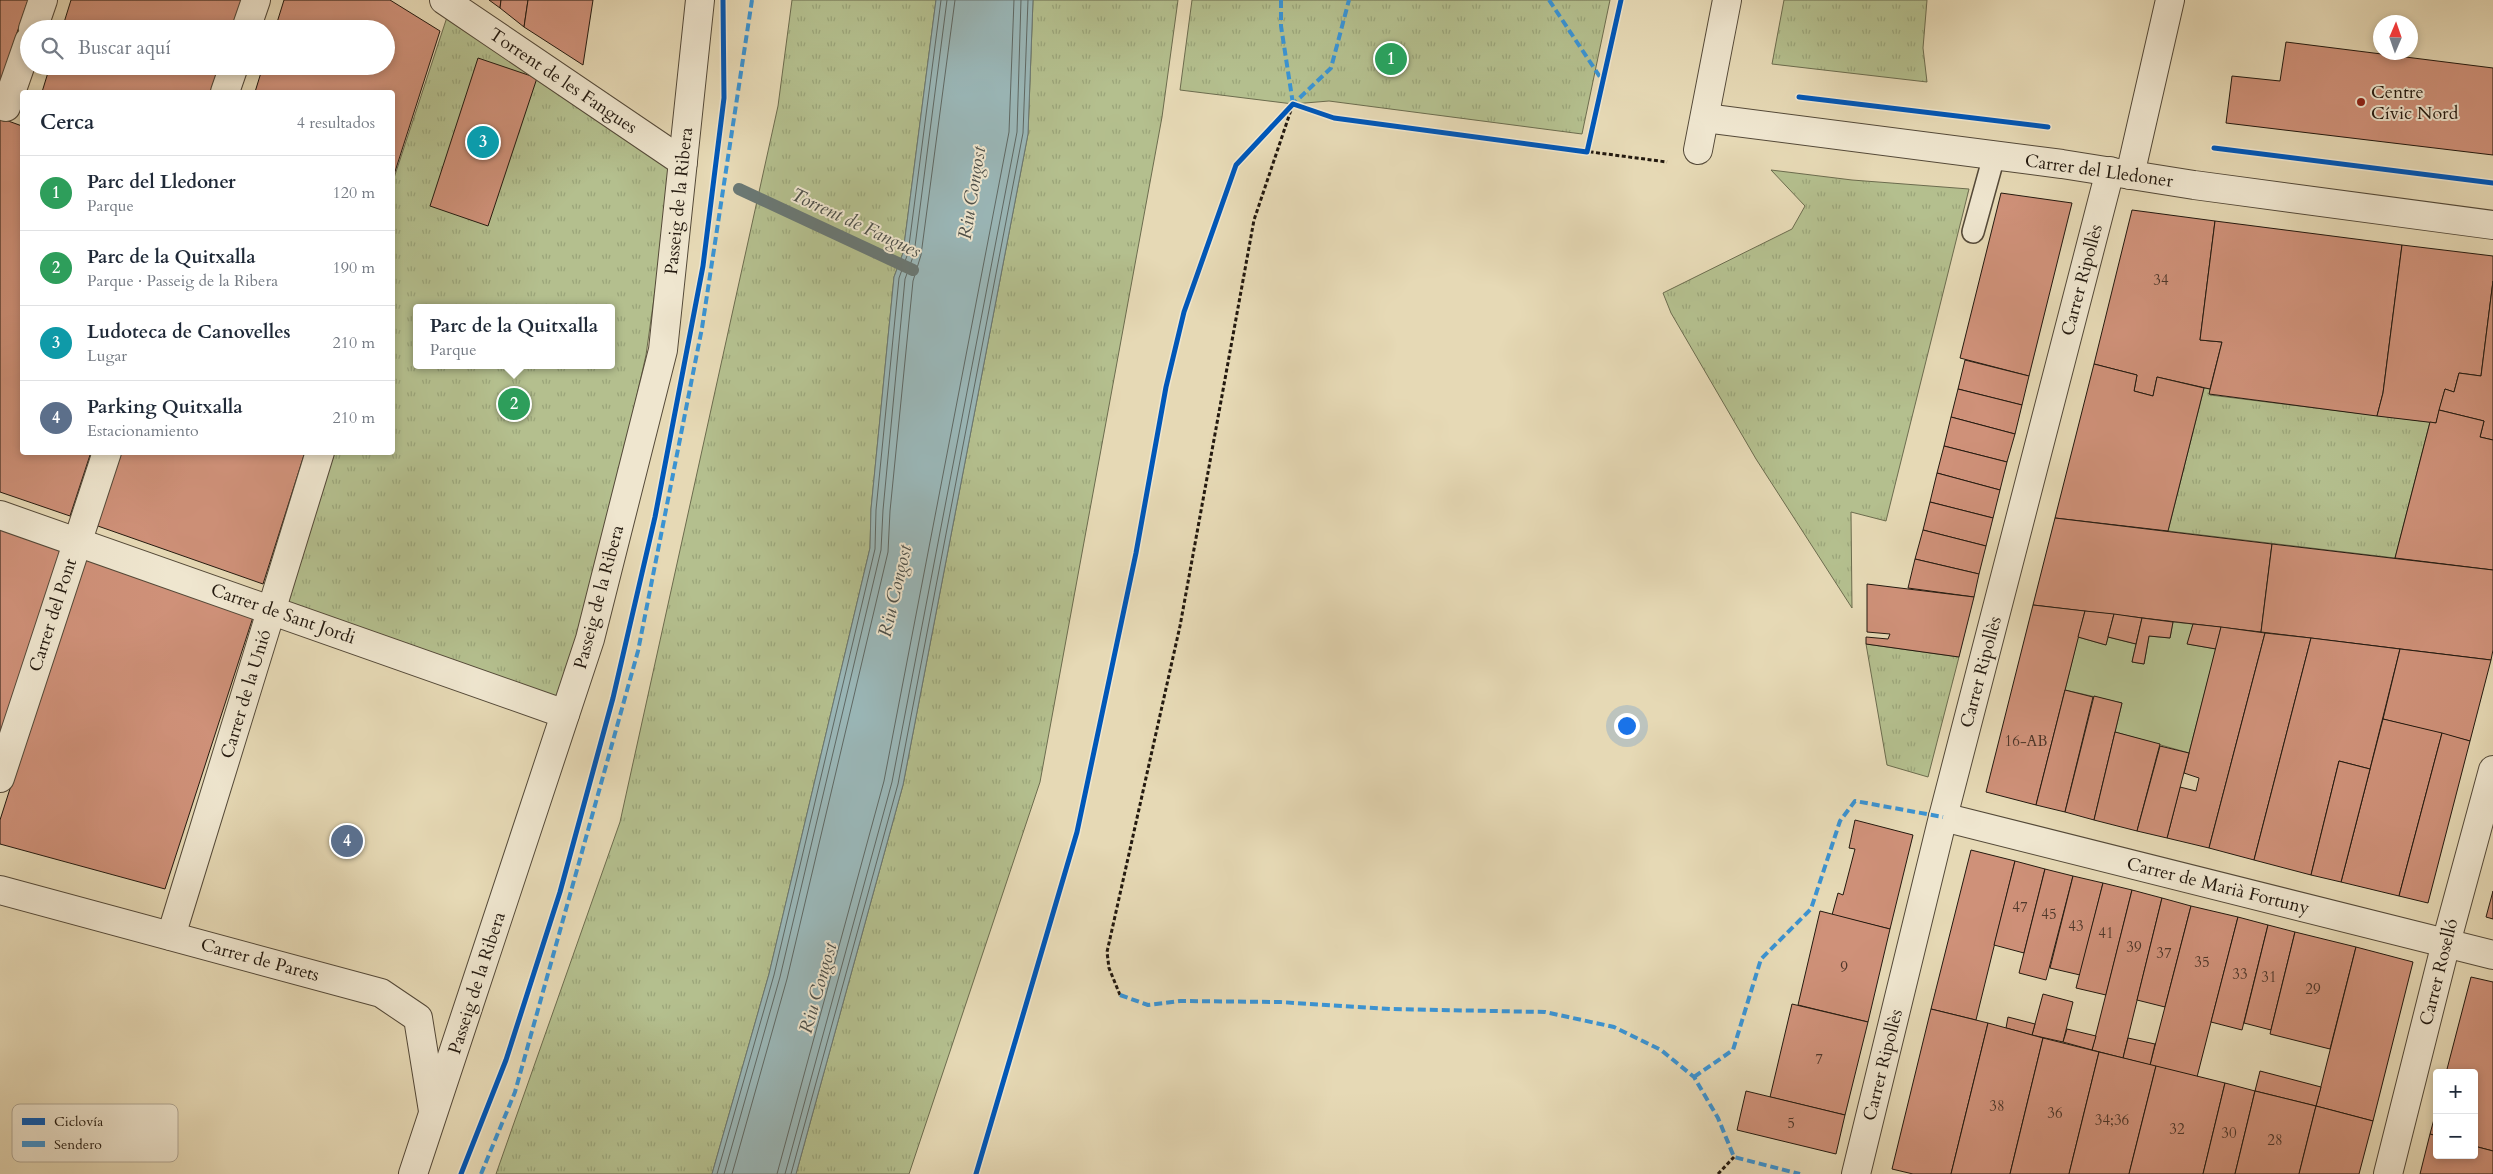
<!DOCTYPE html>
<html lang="es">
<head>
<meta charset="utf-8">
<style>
  :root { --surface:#fff; --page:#f6f6f7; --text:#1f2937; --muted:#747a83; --line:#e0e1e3; --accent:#8f2418 }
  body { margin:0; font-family:Cardo,serif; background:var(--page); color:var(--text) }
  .controls { position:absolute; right:15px; bottom:15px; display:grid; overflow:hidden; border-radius:5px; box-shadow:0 2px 8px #0003 }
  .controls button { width:45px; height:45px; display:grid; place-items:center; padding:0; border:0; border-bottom:1px solid var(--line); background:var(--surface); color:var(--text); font:25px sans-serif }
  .compass { position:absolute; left:2373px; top:15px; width:45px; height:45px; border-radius:50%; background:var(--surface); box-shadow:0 2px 8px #0003; rotate:2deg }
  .you { position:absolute; left:1626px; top:725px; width:18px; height:18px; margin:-12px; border:4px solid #fff; border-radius:50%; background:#1a73e8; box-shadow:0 0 0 8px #1a73e833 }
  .badge { display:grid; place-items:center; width:32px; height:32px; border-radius:50%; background:var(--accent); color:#fff; font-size:16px; font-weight:700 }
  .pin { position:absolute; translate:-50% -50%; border:2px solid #fff; box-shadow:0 1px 5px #0006 }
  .popup { position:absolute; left:413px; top:304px; width:202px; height:65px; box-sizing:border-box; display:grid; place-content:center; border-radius:5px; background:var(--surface); filter:drop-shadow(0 1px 4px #0005); font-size:16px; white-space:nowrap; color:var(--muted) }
  .popup b { font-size:19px; color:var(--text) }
  .popup::after { content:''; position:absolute; left:50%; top:100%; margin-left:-10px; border:10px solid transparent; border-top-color:var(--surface) }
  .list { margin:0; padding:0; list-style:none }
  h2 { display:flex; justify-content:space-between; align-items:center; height:65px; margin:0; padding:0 20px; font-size:21px }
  h2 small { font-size:16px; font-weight:400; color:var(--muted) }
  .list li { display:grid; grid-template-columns:32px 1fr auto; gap:15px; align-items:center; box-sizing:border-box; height:75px; padding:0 20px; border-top:1px solid var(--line) }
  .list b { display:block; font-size:19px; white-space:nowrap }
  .list p { margin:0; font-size:16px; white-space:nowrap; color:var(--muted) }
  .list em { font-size:16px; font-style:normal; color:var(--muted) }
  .icon { flex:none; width:28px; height:28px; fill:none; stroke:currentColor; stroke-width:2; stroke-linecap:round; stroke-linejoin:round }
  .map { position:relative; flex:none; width:2493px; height:1174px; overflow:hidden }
  .search { position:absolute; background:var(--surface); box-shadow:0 2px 8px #0003; left:20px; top:20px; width:375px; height:55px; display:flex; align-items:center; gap:12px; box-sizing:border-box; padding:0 18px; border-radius:28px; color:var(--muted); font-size:19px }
  .panel { position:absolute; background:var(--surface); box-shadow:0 2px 8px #0003; left:20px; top:90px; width:375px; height:365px; border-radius:5px }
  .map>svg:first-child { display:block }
  .grass { fill:url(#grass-tufts); stroke:#6c6c4e; fill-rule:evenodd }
  .garden { fill:#b4bf8e; stroke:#6c6c4e }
  .water { fill:#9ab7b8; stroke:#6a7874 }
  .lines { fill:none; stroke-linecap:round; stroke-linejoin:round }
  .shore { stroke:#5e6864; stroke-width:1 }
  .stream { stroke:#6a7874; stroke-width:12 }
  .building { fill:#cf9179; stroke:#23190f }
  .service-casing { stroke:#544938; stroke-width:24 }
  .minor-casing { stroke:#544938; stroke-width:30 }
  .path { stroke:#23190f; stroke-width:3; stroke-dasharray:4 2.5; stroke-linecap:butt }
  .service { stroke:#efe6cf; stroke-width:21 }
  .minor { stroke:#efe6cf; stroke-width:28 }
  .quiet { stroke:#3b93d2; stroke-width:4; stroke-dasharray:8 4; stroke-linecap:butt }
  .cycleway-casing { stroke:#efe6cf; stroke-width:8 }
  .cycleway { stroke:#0057b8; stroke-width:5 }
  .poi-dot { fill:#8f2418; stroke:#efe6cf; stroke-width:2 }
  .labels { text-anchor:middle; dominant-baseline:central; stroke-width:4; stroke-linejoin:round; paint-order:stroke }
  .number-label { font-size:15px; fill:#4e372a }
  .street-label { font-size:18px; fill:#23190f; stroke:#efe6cf }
  .poi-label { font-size:18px; fill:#23190f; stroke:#efe6cf; text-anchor:start }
  .water-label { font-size:19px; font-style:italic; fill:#4d504a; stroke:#efe6cf }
  .key { fill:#efe6cf; stroke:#b2a895; stroke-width:1 }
  .key-label { font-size:14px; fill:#23190f }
</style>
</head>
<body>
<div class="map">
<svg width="2493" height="1174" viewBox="0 0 2493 1174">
  <defs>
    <pattern id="grass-tufts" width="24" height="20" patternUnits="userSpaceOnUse" patternTransform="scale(1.25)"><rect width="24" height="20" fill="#b4bf8e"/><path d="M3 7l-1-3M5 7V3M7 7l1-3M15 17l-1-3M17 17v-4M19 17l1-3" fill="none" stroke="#9aa479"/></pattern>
  </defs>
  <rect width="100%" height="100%" fill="#e6d9b5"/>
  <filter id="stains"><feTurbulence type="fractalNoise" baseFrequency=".004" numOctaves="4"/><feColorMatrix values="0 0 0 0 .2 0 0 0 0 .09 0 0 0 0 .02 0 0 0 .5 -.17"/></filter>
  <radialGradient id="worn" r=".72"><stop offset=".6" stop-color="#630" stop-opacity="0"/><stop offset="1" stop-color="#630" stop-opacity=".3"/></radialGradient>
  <!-- grass -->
  <g class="grass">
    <polygon points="792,0 936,0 903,253 894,277 871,509 870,548 769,974 712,1174 496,1174 620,822 778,106"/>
    <polygon points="1033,0 1178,0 1162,117 1040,782 909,1174 796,1174 903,785 1028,134"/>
    <polygon points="1192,0 1610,0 1582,134 1329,101 1293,104 1180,90"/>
    <polygon points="1784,0 1927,0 1923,48 1927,82 1772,64"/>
    <path d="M451 5 674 156 646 355 565 714 271 610 320 453 392 452 393 181ZM416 308H612V365H416Z"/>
    <polygon points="1771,170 1852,180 1969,189 1886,521 1851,512 1852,608 1756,459 1671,313 1663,293 1792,229 1805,206"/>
    <polygon points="2204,388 2210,389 2210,395 2430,422 2395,558 2168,531"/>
    <polygon points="1866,644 1959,657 1928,777 1887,765"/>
  </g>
  <!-- garden -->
  <polygon class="garden" points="2173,622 2193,624 2188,644 2216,649 2189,753 2115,732 2122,703 2065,690 2078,637 2106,645 2108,637 2136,644 2132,662 2144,664 2149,636 2170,638"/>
  <!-- water -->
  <polygon class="water" points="936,0 1033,0 1028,134 903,785 796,1174 712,1174 769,974 870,548 871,509 894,277 903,253"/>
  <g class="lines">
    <!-- shore -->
    <g class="shore">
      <polyline points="717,1174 774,975 875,549 876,510 899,278 908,253 941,0"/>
      <polyline points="724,1174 780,977 881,550 883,510 905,279 914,254 947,0"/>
      <polyline points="732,1174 787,979 888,552 890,511 913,281 921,255 955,0"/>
      <polyline points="777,1174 884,781 1009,132 1014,0"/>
      <polyline points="785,1174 892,782 1017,132 1021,0"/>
      <polyline points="791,1174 898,784 1023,133 1028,0"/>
    </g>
    <!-- stream -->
    <polyline class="stream" points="739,189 913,270"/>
  </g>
  <!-- building -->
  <g class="building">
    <polygon points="0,0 28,0 0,83"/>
    <polygon points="71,0 245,0 236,29 62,29"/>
    <polygon points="284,0 390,0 440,31 392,181 392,92 255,92 263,66 386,66 386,29 275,29"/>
    <polygon points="489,0 501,0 500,8"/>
    <polygon points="501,0 528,0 524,27 500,8"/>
    <polygon points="528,0 593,0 583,65 524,27"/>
    <polygon points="2286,42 2493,68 2493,155 2226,123 2232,76 2280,81"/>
    <polygon points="478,58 537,78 488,226 430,206"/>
    <polygon points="50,66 224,66 216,92 42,92"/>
    <polygon points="0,118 22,126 22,452 91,452 70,516 0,492"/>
    <polygon points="2001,193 2072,203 2029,376 1960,358"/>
    <polygon points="2132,210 2215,221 2200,340 2222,342 2210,389 2157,377 2153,396 2134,391 2137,375 2094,364"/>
    <polygon points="2215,221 2402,245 2383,393 2377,416 2209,394 2222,342 2200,340"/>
    <polygon points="2402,245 2493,256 2493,281 2481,376 2459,373 2454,392 2445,389 2436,423 2377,416 2383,393"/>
    <polygon points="2493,281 2493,440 2480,437 2484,421 2439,410 2445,389 2454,392 2459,373 2481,376"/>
    <polygon points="1965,360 2029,376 2022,405 1958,389"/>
    <polygon points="2094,364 2137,375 2134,391 2153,396 2157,377 2204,388 2168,531 2055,518"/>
    <polygon points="1958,389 2022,405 2015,434 1951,417"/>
    <polygon points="2439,410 2484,421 2480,437 2493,440 2493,570 2395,558 2430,422 2436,423"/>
    <polygon points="1951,417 2015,434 2007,462 1944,446"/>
    <polygon points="1944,446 2007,462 2000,490 1937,473"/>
    <polygon points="119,452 305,452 263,584 95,525"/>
    <polygon points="1937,473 2000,490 1993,518 1930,502"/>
    <polygon points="1930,502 1993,518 1986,546 1923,530"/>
    <polygon points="2055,518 2272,544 2261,632 2033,605"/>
    <polygon points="0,525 63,547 0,740"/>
    <polygon points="1923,530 1986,546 1979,574 1915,559"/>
    <polygon points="2272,544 2493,570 2493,650 2491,660 2261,632"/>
    <polygon points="85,554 254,614 165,889 0,844 0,820"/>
    <polygon points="1915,559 1979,574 1974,597 1908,588"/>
    <polygon points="1867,584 1974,597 1959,657 1866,644 1866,637 1888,639 1890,634 1867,632"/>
    <polygon points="2033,605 2085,611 2036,805 1986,792"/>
    <polygon points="2085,611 2114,614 2106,645 2078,637"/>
    <polygon points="2114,614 2142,618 2136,644 2108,637"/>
    <polygon points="2142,618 2173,622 2170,638 2149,636 2144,664 2132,662"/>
    <polygon points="2193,624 2221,627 2216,649 2187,644"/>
    <polygon points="2221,627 2265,633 2209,848 2167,838 2180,787 2196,791 2199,778 2184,773"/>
    <polygon points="2265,633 2311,638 2254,860 2209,848"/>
    <polygon points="2311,638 2400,649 2370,769 2339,761 2311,875 2254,860"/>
    <polygon points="2400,649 2491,660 2470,741 2383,719"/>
    <polygon points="2065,690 2093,697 2065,812 2036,805"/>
    <polygon points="2094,696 2122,703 2094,820 2065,812"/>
    <polygon points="2383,719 2442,733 2399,896 2341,882"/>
    <polygon points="2115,732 2160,744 2137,831 2094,820"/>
    <polygon points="2442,733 2470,741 2428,903 2399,896"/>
    <polygon points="2160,746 2189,753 2167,838 2137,831"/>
    <polygon points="2339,761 2370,769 2341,882 2311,875"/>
    <polygon points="1855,820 1913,835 1890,929 1832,915 1838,893 1843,895 1855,849 1849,848"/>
    <polygon points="1971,850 2015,861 1976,1020 1931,1009"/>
    <polygon points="2015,861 2045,869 2024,953 1994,945"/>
    <polygon points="2045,869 2073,876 2046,980 2019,973"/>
    <polygon points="2073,876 2103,883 2080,975 2050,968"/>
    <polygon points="2103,883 2132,890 2106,995 2076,988"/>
    <polygon points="2132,890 2162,898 2123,1058 2092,1050"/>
    <polygon points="2493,891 2493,919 2486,917"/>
    <polygon points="2162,898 2191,906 2165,1007 2137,1000"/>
    <polygon points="2191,906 2238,917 2197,1077 2150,1065"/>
    <polygon points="1820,911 1890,929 1868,1022 1798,1005"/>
    <polygon points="2238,917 2268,925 2242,1030 2211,1022"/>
    <polygon points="2268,925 2295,932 2271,1030 2244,1023"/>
    <polygon points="2295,932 2356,947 2330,1049 2270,1034"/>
    <polygon points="2356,947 2413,962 2373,1121 2316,1106"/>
    <polygon points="2471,977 2493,982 2493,1151 2474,1146 2474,1073 2446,1073"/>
    <polygon points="2043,994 2073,1002 2063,1042 2032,1035"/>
    <polygon points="1792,1004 1868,1022 1845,1115 1770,1097"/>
    <polygon points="1931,1009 1988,1023 1951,1174 1913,1174 1892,1169"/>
    <polygon points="2008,1017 2035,1024 2032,1035 2006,1028"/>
    <polygon points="1988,1023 2043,1038 2010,1174 1951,1174"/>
    <polygon points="2067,1029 2096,1036 2092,1050 2063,1042"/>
    <polygon points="2043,1038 2099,1052 2069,1174 2010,1174"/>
    <polygon points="2128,1038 2155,1044 2150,1065 2123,1058"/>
    <polygon points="2099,1052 2156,1066 2129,1174 2069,1174"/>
    <polygon points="2156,1066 2225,1083 2203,1174 2129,1174"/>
    <polygon points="2260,1071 2321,1087 2316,1106 2255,1091"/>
    <polygon points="2225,1083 2255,1091 2235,1174 2203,1174"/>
    <polygon points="1746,1091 1845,1115 1836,1154 1737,1130"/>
    <polygon points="2255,1091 2316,1106 2299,1174 2235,1174"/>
    <polygon points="2316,1106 2373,1121 2359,1174 2299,1174"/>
    <polygon points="2437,1108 2437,1136 2430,1134"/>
    <polygon points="2430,1134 2437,1136 2437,1155 2474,1155 2474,1146 2493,1151 2493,1174 2420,1174"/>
  </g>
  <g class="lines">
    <!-- service casing -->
    <g class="service-casing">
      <polyline id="service" points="1973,232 1994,156"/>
    </g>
    <!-- minor casing -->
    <g class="minor-casing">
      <g id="minor">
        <polyline points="444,0 683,162"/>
        <polyline points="33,29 43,0"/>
        <polyline points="246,29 256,0"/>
        <polyline points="225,92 234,66"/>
        <polyline points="6,107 29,41"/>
        <polyline points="1705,118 2062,164 2194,185 2493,225"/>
        <polyline points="1698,150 1727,0"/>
        <polyline points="2130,175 2170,0"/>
        <polyline points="0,515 565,714"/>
        <polyline points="0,778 107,452"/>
        <polyline points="1943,817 2493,955"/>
        <polyline points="0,890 381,993 418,1018 433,1111"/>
        <polyline points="171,936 320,452"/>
        <polyline points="413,1174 590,639 663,350 700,0"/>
        <polyline points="1856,1174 1943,817 2110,171"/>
        <polyline points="2388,1174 2446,943 2493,770"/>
      </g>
    </g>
    <!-- path -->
    <g class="path">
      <polyline points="1120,995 1109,968 1107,952 1180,626 1254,220 1293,104 1334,118 1667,162"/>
      <polyline points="1718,1174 1734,1157"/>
    </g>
    <!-- service -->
    <use href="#service" class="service"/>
    <!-- minor -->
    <use href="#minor" class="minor"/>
    <!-- quiet -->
    <g class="quiet">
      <polyline points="1281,0 1281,26 1293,104"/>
      <polyline points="1549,0 1604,83"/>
      <polyline points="1291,106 1331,68 1349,0"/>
      <polyline points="1120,995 1148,1005 1180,1001 1280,1002 1391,1009 1545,1012 1614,1027 1661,1050 1694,1077 1718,1118 1734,1157 1800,1174"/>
      <polyline points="1694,1077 1733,1050 1761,959 1811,909 1840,821 1855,801 1943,817"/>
      <polyline points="481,1174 515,1092 638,651 702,328 752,0"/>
    </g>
    <!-- cycleway casing -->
    <g class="cycleway-casing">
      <g id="cycleway">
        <polyline points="1799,97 2048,127"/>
        <polyline points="2214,148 2493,183"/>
        <polyline points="461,1174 506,1060 560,892 613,698 655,517 703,266 724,98 723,0"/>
        <polyline points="976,1174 1077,832 1136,553 1166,387 1184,312 1236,165 1293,104 1334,118 1587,152 1621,0"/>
      </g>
    </g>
    <!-- cycleway -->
    <use href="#cycleway" class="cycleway"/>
  </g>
  <!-- markers -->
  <circle class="poi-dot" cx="2361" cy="102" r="5"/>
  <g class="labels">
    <!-- number labels -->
    <g class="number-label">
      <text x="2161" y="280">34</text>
      <text x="2026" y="741">16-AB</text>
      <text x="2020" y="907">47</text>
      <text x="2049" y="914">45</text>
      <text x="2076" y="926">43</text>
      <text x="2106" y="933">41</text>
      <text x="2134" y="947">39</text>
      <text x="2164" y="953">37</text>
      <text x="2202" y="962">35</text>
      <text x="1844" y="967">9</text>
      <text x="2240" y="974">33</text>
      <text x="2269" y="977">31</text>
      <text x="2313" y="989">29</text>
      <text x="1819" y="1059">7</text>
      <text x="1997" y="1106">38</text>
      <text x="2055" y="1113">36</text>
      <text x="2112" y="1120">34;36</text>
      <text x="1791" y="1123">5</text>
      <text x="2177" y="1129">32</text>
      <text x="2229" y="1133">30</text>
      <text x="2275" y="1140">28</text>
    </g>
    <!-- street labels -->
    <g class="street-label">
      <text transform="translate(563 81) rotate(34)">Torrent de les Fangues</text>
      <text transform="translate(2099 171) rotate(8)">Carrer del Lledoner</text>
      <text transform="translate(679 201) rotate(-84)">Passeig de la Ribera</text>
      <text transform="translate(2082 280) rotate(-75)">Carrer Ripollès</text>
      <text transform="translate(599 597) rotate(-75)">Passeig de la Ribera</text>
      <text transform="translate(283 614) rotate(19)">Carrer de Sant Jordi</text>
      <text transform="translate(53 615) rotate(-72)">Carrer del Pont</text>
      <text transform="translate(1981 672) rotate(-75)">Carrer Ripollès</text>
      <text transform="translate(246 694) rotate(-73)">Carrer de la Unió</text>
      <text transform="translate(2218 886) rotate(14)">Carrer de Marià Fortuny</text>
      <text transform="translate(260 960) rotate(15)">Carrer de Parets</text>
      <text transform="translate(2439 972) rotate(-76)">Carrer Roselló</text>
      <text transform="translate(477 983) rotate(-72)">Passeig de la Ribera</text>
      <text transform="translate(1883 1065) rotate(-76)">Carrer Ripollès</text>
    </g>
    <!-- poi labels -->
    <g class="poi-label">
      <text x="2371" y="92">Centre<tspan x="2371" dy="21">Cívic Nord</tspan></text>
    </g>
    <!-- water labels -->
    <g class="water-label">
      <text transform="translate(972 193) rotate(-81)">Riu Congost</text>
      <text transform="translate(856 223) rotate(25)">Torrent de Fangues</text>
      <text transform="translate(895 591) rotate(-77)">Riu Congost</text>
      <text transform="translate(818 988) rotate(-74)">Riu Congost</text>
    </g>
  </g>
  <!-- legend -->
  <rect x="12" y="1104" width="166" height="58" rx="8" class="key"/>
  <rect x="22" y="1118" width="23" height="7" fill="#0057b8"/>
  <rect x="22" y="1141" width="23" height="6" fill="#3b93d2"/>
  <g class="key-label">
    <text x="54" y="1126">Ciclovía</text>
    <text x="54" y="1149">Sendero</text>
  </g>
  <rect width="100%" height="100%" filter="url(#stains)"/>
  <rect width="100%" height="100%" fill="url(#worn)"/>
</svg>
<div class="controls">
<button>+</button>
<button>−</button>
</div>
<svg class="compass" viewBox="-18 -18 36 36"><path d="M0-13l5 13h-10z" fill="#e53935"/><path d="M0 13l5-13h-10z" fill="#747a83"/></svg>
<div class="you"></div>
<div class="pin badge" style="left:1391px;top:59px;background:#2e9e5b">1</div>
<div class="pin badge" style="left:514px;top:404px;background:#2e9e5b">2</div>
<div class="popup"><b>Parc de la Quitxalla</b>Parque</div>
<div class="pin badge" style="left:483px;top:142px;background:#0f9aa8">3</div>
<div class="pin badge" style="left:347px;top:841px;background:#5c6f8a">4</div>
<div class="search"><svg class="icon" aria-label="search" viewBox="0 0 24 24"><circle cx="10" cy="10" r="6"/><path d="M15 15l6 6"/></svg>Buscar aquí</div>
<section class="panel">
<h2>Cerca<small>4 resultados</small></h2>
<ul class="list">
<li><span class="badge" style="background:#2e9e5b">1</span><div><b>Parc del Lledoner</b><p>Parque</p></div><em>120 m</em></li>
<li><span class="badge" style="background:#2e9e5b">2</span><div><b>Parc de la Quitxalla</b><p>Parque · Passeig de la Ribera</p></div><em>190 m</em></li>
<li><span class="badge" style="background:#0f9aa8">3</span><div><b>Ludoteca de Canovelles</b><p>Lugar</p></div><em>210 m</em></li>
<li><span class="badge" style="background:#5c6f8a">4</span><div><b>Parking Quitxalla</b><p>Estacionamiento</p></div><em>210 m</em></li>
</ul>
</section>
</div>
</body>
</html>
